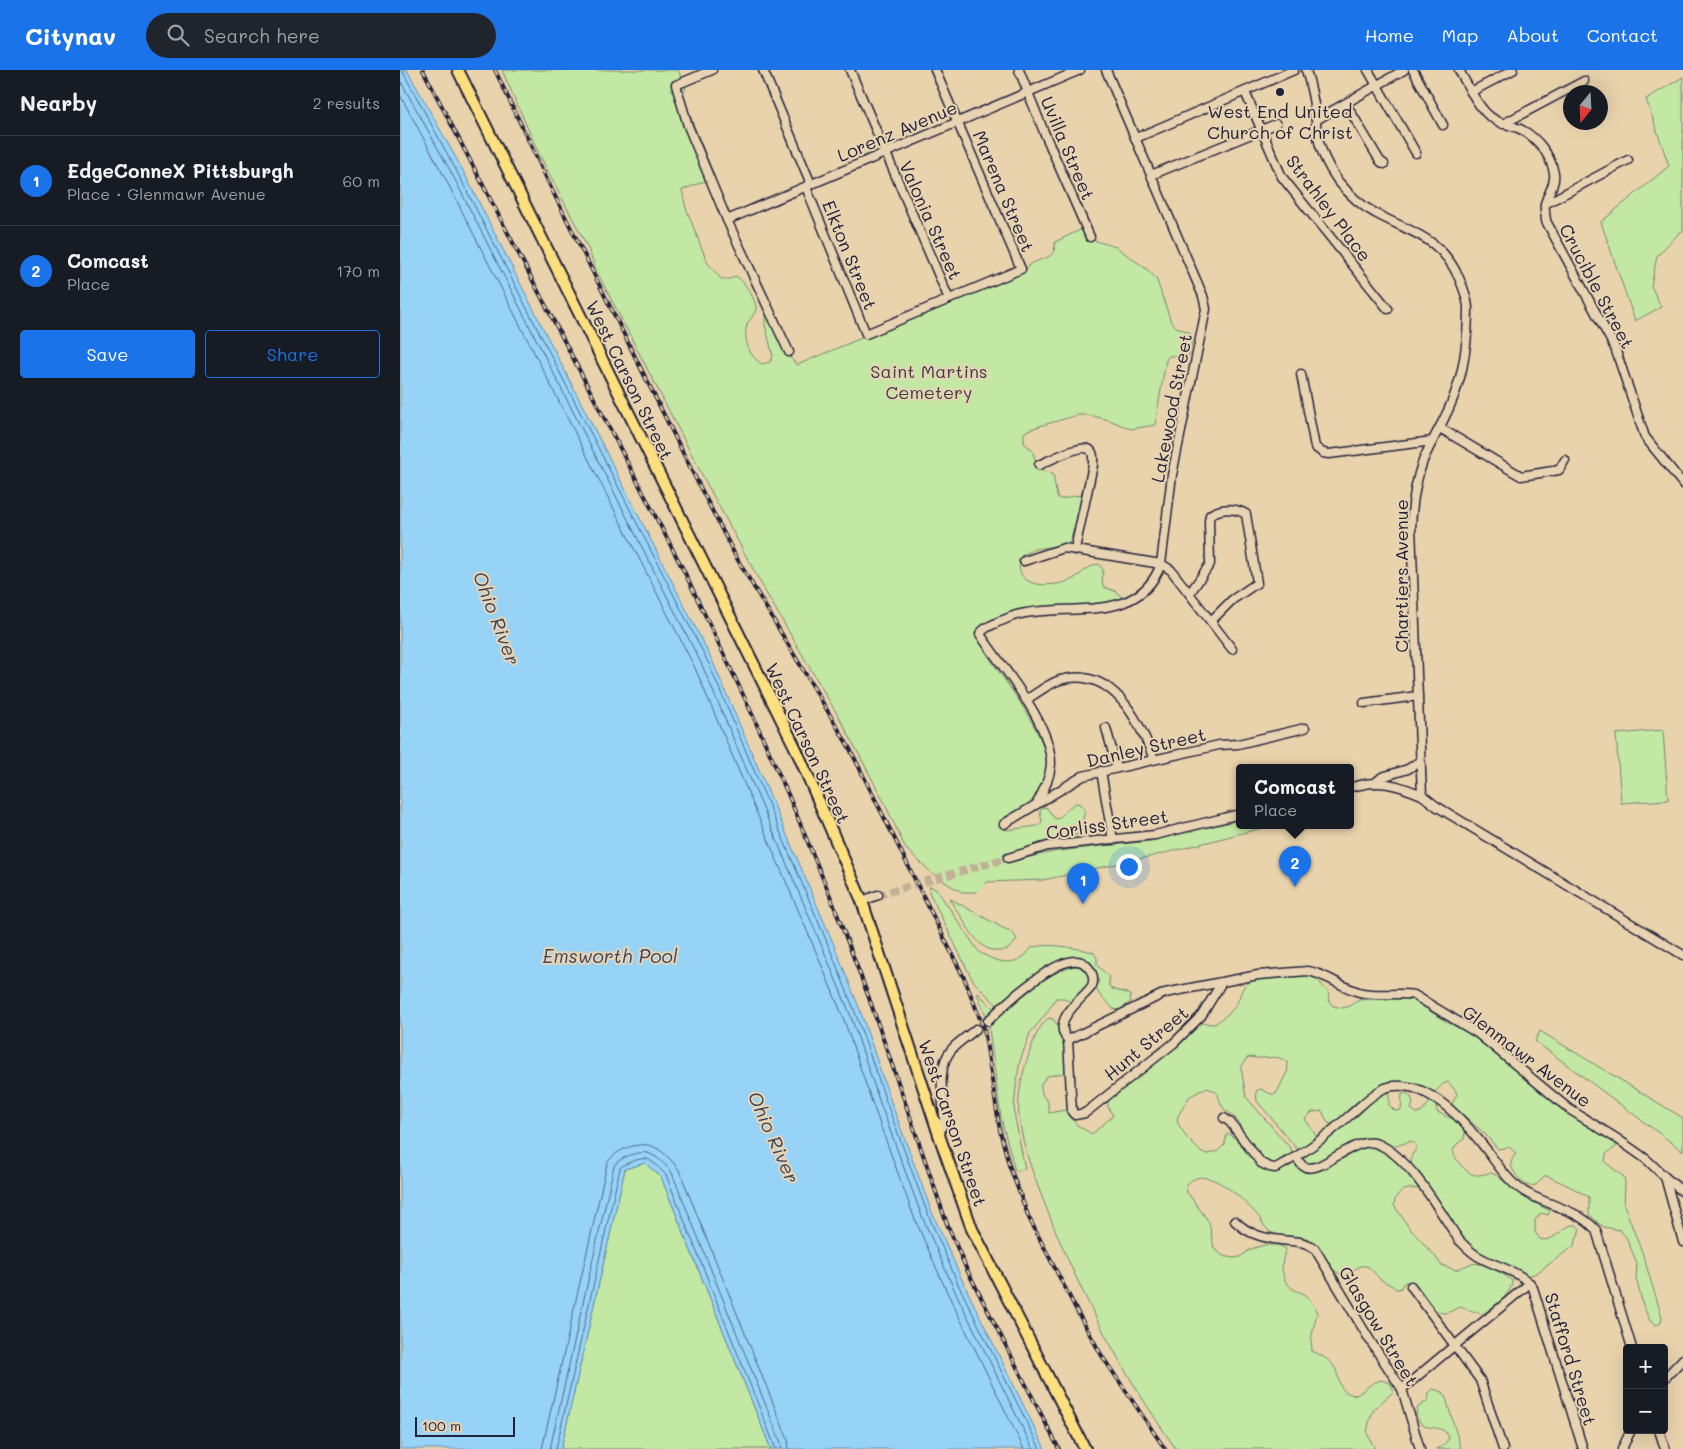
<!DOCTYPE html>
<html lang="en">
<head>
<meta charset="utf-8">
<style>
  :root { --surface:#171b24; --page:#20242c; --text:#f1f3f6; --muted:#9ea1a6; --line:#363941; --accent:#1a73e8 }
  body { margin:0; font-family:Mali,sans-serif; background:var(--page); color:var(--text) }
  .controls { position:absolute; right:15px; bottom:15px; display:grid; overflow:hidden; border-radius:5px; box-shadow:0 5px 20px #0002 }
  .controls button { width:45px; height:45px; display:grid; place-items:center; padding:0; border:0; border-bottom:1px solid var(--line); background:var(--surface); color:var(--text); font:25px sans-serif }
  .compass { position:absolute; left:1163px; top:15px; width:45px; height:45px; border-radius:50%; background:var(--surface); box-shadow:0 5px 20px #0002; rotate:198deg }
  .scale { position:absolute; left:15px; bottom:12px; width:100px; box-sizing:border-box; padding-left:5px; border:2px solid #22223b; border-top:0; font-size:14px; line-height:18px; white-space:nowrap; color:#22223b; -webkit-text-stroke:4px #e8d4b2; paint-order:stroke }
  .you { position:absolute; left:728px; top:796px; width:18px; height:18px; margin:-12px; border:4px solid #fff; border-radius:50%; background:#1a73e8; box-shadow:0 0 0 8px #1a73e833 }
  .badge { display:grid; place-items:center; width:32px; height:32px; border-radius:50%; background:var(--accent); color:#fff; font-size:16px; font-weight:700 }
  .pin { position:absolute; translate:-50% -41px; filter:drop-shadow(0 1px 2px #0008) }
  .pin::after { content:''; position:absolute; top:26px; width:18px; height:15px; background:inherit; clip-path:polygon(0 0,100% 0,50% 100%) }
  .popup { position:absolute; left:836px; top:694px; width:118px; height:65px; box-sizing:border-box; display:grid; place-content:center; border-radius:5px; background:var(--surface); filter:drop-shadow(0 1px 4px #0005); font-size:16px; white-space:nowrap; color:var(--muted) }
  .popup b { font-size:19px; color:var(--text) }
  .popup::after { content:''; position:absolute; left:50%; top:100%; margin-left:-10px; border:10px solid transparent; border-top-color:var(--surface) }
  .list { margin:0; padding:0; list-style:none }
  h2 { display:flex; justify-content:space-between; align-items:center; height:65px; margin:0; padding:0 20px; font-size:21px }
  h2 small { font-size:16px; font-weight:400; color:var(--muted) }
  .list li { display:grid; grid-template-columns:32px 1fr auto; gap:15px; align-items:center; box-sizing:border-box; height:90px; padding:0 20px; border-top:1px solid var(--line) }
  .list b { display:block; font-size:19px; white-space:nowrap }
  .list p { margin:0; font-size:16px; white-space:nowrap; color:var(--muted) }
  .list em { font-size:16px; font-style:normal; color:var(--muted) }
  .actions { display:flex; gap:10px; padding:15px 20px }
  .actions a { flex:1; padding:11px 0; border:1px solid var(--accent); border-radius:5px; text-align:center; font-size:18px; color:var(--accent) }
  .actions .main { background:var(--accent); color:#fff }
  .icon { flex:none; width:28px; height:28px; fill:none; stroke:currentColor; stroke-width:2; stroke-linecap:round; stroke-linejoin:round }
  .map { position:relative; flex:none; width:1283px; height:1379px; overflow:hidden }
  header { display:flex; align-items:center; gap:30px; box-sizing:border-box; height:70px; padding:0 25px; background:var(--accent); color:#fff }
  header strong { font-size:24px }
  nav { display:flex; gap:28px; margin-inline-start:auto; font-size:18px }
  .search { width:350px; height:45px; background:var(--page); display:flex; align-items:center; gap:12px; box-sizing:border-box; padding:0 18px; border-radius:28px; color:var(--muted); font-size:19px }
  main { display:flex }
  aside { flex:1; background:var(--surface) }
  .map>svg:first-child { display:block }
  .green { fill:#c2e8a3; stroke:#72856f }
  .water { fill:#96d3f7; stroke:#688cac }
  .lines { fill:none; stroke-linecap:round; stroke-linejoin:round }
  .shore { stroke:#506986; stroke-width:1 }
  .minor-tunnel { stroke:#c1b096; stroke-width:8; stroke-dasharray:8 4; stroke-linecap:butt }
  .minor-casing { stroke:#22223b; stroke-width:11 }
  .major-casing { stroke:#22223b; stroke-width:14 }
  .minor { stroke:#e8d4b2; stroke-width:8 }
  .major { stroke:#fddf80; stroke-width:10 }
  .rail-casing { stroke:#22223b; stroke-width:4 }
  .rail { stroke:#e8d4b2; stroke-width:2; stroke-dasharray:5.5; stroke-linecap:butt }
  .poi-dot { fill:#22223b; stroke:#e8d4b2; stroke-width:2 }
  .labels { text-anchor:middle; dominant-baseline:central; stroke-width:4; stroke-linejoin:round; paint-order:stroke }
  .poi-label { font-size:18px; fill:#22223b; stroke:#e8d4b2 }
  .street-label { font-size:18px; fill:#22223b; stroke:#e8d4b2 }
  .park-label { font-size:18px; fill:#3a404b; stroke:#e8d4b2 }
  .water-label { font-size:19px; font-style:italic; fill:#394561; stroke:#e8d4b2 }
</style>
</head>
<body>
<header>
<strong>Citynav</strong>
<div class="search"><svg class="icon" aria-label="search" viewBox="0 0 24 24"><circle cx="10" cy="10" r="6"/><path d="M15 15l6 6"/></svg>Search here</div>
<nav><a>Home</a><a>Map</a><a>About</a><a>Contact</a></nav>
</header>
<main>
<aside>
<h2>Nearby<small>2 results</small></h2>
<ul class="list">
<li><span class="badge">1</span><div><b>EdgeConneX Pittsburgh</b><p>Place · Glenmawr Avenue</p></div><em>60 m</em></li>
<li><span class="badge">2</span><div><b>Comcast</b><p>Place</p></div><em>170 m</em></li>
</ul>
<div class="actions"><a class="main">Save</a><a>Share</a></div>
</aside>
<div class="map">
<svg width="1283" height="1379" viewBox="0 0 1283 1379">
  <rect width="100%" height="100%" fill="#e9d3ad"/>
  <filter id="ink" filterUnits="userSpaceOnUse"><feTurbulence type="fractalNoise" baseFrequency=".02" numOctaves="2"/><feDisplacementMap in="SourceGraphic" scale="10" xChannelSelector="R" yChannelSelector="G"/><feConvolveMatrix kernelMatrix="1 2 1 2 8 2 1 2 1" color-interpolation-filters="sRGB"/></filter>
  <g filter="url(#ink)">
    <!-- green -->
    <g class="green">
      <path d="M102 0H278L286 19 283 23V29L314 105 305 111 282 120 286 138 307 192 321 209H330L336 206C343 209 357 231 356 239 355 244 351 248 348 252 342 267 348 286 362 294L370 292 373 286 365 255V243L367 244 385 282 397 295 626 199C636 185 656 194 655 172L682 159 689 172 693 170 716 177 748 200 756 208 771 252 778 258 789 262 793 268 789 285C784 288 775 285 769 286L766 290 755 355 731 359 709 350 689 345H678L643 355 628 360 624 363V373L632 380 638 399 653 404 657 427 660 429C668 429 673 424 681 426L682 428 670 472 668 474 635 479 621 486C611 518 648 518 669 511 680 507 687 495 699 494L703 500 702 513 704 517 715 521 722 527 721 530C713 532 704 534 695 536 674 538 652 536 630 539 618 540 584 548 578 560 570 577 657 660 646 705 644 712 639 727 633 732 624 739 602 744 599 755L603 759 606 760 638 756 642 752 640 741 643 737 647 738 653 747 656 749C664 746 667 737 676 733L680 734 685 740 680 764 639 773 608 785 615 790 658 781 750 771 840 750V756H870L753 786 662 806 643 810 587 812 577 822H562L548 814 533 804 506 779 481 726 444 656 365 521 307 414 197 202 187 176 139 84Z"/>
      <polygon points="1283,7 1283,161 1279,163 1257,186 1251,216 1261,237 1235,251 1201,152 1269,96 1246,29"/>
      <polygon points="1263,660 1268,730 1221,733 1216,664"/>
      <path d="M530 816 537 820 579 882C592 890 610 897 623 887 630 882 628 877 639 876 656 874 676 878 693 882L697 888V895L709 907V916C715 923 723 920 730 925L731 932 719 940 713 939C706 929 694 925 696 911L677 888C649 886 619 919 599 937L575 913 571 907 529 822Z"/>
      <path d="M549 828 601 857 612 862 617 869C612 877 608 881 598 881 580 881 570 861 562 848 558 842 552 834 549 828Z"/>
      <polygon points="676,894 684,897 691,907 687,918 671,933 664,928 656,928 646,944 630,963 620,991 617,1008 614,1036 615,1048 625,1099 615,1101 601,1048 589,959 592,951 653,902 661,898"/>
      <path d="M905 905C920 907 918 913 928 921L929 931 933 936 943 938 950 936 959 930 989 928H1005L1013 930 1047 952 1074 966 1163 1040 1216 1073V1077L1206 1084 1205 1092 1224 1107 1225 1113 1224 1135 1243 1185 1262 1247 1261 1253 1257 1255 1250 1251 1243 1235 1236 1208 1237 1193 1226 1167 1220 1160 1204 1157 1198 1153 1189 1144V1127L1167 1115 1147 1106H1144C1141 1110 1138 1115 1132 1116 1124 1117 1112 1102 1111 1094 1111 1090 1114 1087 1116 1083L1109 1077 1098 1079 1084 1063 1053 1036 1052 1034 1057 1024 1055 1020 1048 1012 1043 1014 1035 1022 1011 1014 994 1012 935 1055 928 1053 922 1041 912 1042 905 1049 917 1067 901 1080 897 1079 857 1031 856 1021 860 1019 871 1024H876L888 1000 887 992C878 985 873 988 863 988 857 989 853 986 847 988L841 998 846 1027 891 1079 892 1085C887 1088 880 1094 875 1095 856 1097 845 1060 836 1049 832 1043 825 1042 822 1036 816 1024 821 1021 805 1018L789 1027 778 1046 777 1052 787 1068 802 1083 807 1084 818 1081 825 1074 826 1065 830 1064C843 1074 850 1092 866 1099L895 1089 910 1099 960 1076C985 1073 1004 1099 1020 1115L1018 1119C1005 1117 995 1122 994 1135L1010 1159 1035 1186 1041 1195 1056 1200C1061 1198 1066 1195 1071 1194 1084 1191 1103 1203 1112 1211 1113 1223 1092 1239 1082 1244L1060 1237C1055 1239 1049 1243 1044 1243 1033 1243 1018 1222 1011 1213L1007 1212 1004 1213 1000 1219H996C991 1214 985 1213 980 1209 975 1205 972 1198 966 1196 955 1193 949 1212 935 1201 922 1192 921 1174 905 1168 894 1165 876 1168 868 1160 864 1157 862 1151 859 1147 846 1132 804 1089 786 1116L787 1122 809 1152 814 1178 823 1186 834 1188 840 1187 851 1179 864 1175H878L885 1178 886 1180C880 1193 880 1210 893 1219 897 1222 903 1222 907 1226 911 1230 915 1237 917 1243L911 1269 912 1281C919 1284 927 1288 932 1294 942 1304 934 1324 957 1325L973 1313 981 1310 990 1313 994 1321 974 1339 969 1352 967 1363 975 1379H776C724 1305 681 1226 648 1142 636 1112 623 1080 619 1047 617 1026 622 1004 629 984 634 970 637 958 649 948L653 949 658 956 660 967 665 978 666 996 664 1003 647 1006 641 1014V1019L643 1026 648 1032 649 1043 665 1040 677 1055 692 1064 713 1046 708 1037V1031L774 977 801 953 815 954C821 949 828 945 834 938 843 926 838 915 855 910Z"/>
      <polygon points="578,923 596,941 587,948 578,925"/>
      <polygon points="1140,961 1283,1048 1283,1081 1135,971"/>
      <path d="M986 1020 989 1021V1035L995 1041 1001 1040 1002 1024 1006 1023 1011 1027 1013 1033 1011 1039 1016 1043H1021L1029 1033 1031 1032 1036 1035 1037 1042 1057 1051 1065 1062 1064 1069 1058 1073 1053 1080C1054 1089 1067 1105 1077 1105 1085 1105 1089 1101 1096 1105L1122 1126 1150 1141 1148 1145 1141 1143 1135 1150V1162L1140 1169C1156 1175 1170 1144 1180 1159L1174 1176 1138 1202 1129 1206 1080 1184 1070 1178 1062 1169 1011 1094V1087L1017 1077 1012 1071 992 1077 978 1071 923 1092 905 1095 898 1087 970 1030Z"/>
      <polygon points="245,1093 261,1107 371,1379 161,1379 225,1099"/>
      <path d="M1033 1319 1043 1322 1046 1328 1061 1379H1036L1044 1375 1049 1368C1045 1356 1034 1359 1024 1356 1018 1351 1014 1345 1018 1337L1028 1331 1029 1323Z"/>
    </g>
    <!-- water -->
    <polygon class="water" points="0,0 7,0 61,97 312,590 437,882 460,940 490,1029 531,1140 563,1212 645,1379 371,1379 261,1107 245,1093 225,1099 161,1379 0,1379"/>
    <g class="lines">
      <!-- shore -->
      <g class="shore">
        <polyline points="3,0 4,4 56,100 308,592 432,884 455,942 486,1031 527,1142 558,1214 640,1379"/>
        <polyline points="0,10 51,102 302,595 426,886 450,944 480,1033 521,1144 553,1217 633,1379"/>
        <polyline points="0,25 44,106 295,598 419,889 443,947 473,1035 514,1147 546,1220 624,1379"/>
        <path d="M142 1379 207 1094C212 1081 238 1071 252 1076 261 1079 273 1091 279 1100L388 1370 389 1379"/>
        <path d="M150 1379 214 1096C218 1088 241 1079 250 1084 258 1087 267 1096 272 1103L381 1373 382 1379"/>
        <path d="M156 1379 220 1098C223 1094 241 1087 247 1089 253 1091 262 1101 266 1105L376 1379"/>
      </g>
      <!-- minor-tunnel -->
      <g class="minor-tunnel">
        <polyline points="478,825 608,788"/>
        <polyline points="576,959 588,951"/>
      </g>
      <!-- minor casing -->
      <g class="minor-casing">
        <g id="minor">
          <polyline points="312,0 276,15 288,56 327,150 389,282"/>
          <polyline points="363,0 411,114"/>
          <polyline points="450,0 549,229"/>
          <polyline points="619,0 644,62 690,167"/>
          <path d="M906 0C911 16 914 32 916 48 916 53 916 58 917 63 920 80 928 97 938 111 948 123 961 136 975 143 1011 163 1040 166 1059 208 1063 217 1067 227 1068 237 1068 267 1065 298 1054 326 1046 349 1032 369 1023 391 1015 412 1012 435 1011 458L1022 725 1036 736 1283 885"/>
          <polyline points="968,0 1016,83"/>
          <polyline points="1013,0 1043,55"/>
          <path d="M1059 0C1067 14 1074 30 1085 42 1093 51 1102 53 1112 56 1133 62 1150 82 1154 103 1156 116 1146 125 1145 135 1144 140 1146 146 1146 151L1215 278 1245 367 1283 414"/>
          <polyline points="845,22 882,107 988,239"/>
          <polyline points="1071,22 1113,0"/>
          <polyline points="946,34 980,91 984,94"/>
          <polyline points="916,50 1004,0"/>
          <polyline points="1103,54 1184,11"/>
          <polyline points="736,68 894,0"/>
          <polyline points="751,105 876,54"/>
          <polyline points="406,117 466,264 621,199 535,0"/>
          <polyline points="1145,134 1228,90"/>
          <polyline points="327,150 680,0"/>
          <polyline points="901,304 915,377 923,383 929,384 1033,371"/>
          <polyline points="1040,358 1121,406 1159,400 1165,390"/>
          <path d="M639 395C648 391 683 373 690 380 694 383 693 390 693 395L675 479"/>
          <polyline points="624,491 664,478 761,494 771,500 832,579"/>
          <path d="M790 523 810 494 809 451 810 445C821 437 835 438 846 444L857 513 832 530 811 551"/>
          <path d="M626 630C637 623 648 614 660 610 712 595 739 650 754 689"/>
          <polyline points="964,633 1018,626"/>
          <polyline points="706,658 717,698"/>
          <polyline points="701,701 713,770"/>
          <polyline points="975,713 982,707 1008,699 1020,691"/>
          <path d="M950 717C958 716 966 713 974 713 990 712 1007 719 1022 725"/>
          <path d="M637 733C643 721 650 709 651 694 651 652 602 598 580 564 584 557 591 556 598 552 604 550 610 547 616 545 666 531 738 557 761 494L772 405 806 239 803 226 706 0"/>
          <polyline points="604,754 683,706 819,675 838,674 905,658"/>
          <polyline points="608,788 648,776 755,765 840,744"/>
          <polyline points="462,831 478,825"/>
          <path d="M588 951C603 936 666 875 686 895 692 901 695 907 692 916 682 930 650 950 668 970L765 923 858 905 908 901C926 904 941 917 959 922 977 927 996 922 1014 925L1077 963 1169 1039 1219 1070 1246 1089 1265 1107 1283 1172"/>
          <polyline points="668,970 672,1042 675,1045 685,1043 694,1036 774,973 802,945 822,912"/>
          <path d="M824 1048 830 1052 861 1093C865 1095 870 1098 875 1098 879 1097 884 1093 888 1091 908 1081 932 1061 949 1046 960 1037 971 1024 985 1018 996 1014 1011 1016 1022 1021 1048 1033 1068 1056 1086 1079 1095 1091 1103 1104 1114 1114 1138 1135 1175 1136 1196 1160L1232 1278"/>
          <path d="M540 1066C540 1059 544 1053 544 1047 543 1025 536 997 552 979 558 972 568 966 576 959"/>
          <path d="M896 1087C898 1089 900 1094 903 1096 920 1107 954 1064 978 1074 1010 1087 1040 1142 1059 1170 1066 1177 1072 1184 1081 1188 1097 1197 1123 1202 1133 1218L1183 1379"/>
          <polyline points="1265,1107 1283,1122"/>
          <path d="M835 1151C848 1164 863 1168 881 1170 894 1172 904 1170 915 1179L971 1272 1002 1319 1020 1379"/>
          <polyline points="1011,1216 1080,1310 1103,1379"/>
          <polyline points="1264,1309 1283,1289"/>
          <polyline points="1002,1319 1130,1213"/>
          <polyline points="1259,1360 1265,1379"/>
          <polyline points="1222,1379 1231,1360"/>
        </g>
      </g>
      <!-- major casing -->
      <g class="major-casing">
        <polyline id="major" points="58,0 396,679 462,831 540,1068 572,1159 685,1379"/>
      </g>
      <!-- minor -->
      <use href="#minor" class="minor"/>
      <!-- major -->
      <use href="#major" class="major"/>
      <!-- rail casing -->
      <g class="rail-casing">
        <g id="rail">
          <polyline points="23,0 284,501 348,635 387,722 431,828 469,928 547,1154 566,1198 659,1379"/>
          <polyline points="95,0 152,120 296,409 336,487 449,677 565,910 584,959 600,1061 609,1095 629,1148 678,1243 702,1286 765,1379"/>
        </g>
      </g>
      <!-- rail -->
      <use href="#rail" class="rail"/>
    </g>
  </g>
  <!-- markers -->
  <circle class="poi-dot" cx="880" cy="22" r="5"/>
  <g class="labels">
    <!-- poi labels -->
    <g class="poi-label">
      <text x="880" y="41">West End United<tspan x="880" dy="21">Church of Christ</tspan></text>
    </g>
    <!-- street labels -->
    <g class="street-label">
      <text transform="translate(497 61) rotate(-23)">Lorenz Avenue</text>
      <text transform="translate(668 78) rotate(67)">Uvilla Street</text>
      <text transform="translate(604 121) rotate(67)">Marena Street</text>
      <text transform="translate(929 138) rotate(53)">Strahley Place</text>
      <text transform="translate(531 150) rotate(66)">Valonia Street</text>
      <text transform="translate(450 185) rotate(68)">Elkton Street</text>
      <text transform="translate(1197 216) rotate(62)">Crucible Street</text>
      <text transform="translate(230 310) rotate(64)">West Carson Street</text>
      <text transform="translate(771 338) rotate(-79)">Lakewood Street</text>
      <text transform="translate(1001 506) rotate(-90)">Chartiers Avenue</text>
      <text transform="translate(408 673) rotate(65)">West Carson Street</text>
      <text transform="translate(746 677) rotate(-13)">Danley Street</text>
      <text transform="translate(707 754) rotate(-8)">Corliss Street</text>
      <text transform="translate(746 973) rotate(-40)">Hunt Street</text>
      <text transform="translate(1127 986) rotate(37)">Glenmawr Avenue</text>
      <text transform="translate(553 1053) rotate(71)">West Carson Street</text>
      <text transform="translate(979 1256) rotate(59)">Glasgow Street</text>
      <text transform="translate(1171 1289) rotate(73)">Stafford Street</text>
    </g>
    <!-- park labels -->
    <g class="park-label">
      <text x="529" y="301">Saint Martins<tspan x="529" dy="21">Cemetery</tspan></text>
    </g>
    <!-- water labels -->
    <g class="water-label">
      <text transform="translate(97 548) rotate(69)">Ohio River</text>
      <text x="210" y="885">Emsworth Pool</text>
      <text transform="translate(374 1067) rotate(66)">Ohio River</text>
    </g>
  </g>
</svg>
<div class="controls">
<button>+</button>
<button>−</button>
</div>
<svg class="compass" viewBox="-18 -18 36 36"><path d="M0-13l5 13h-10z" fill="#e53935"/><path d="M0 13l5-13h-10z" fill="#9ea1a6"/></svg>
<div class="scale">100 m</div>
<div class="you"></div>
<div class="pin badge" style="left:683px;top:834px">1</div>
<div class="pin badge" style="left:895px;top:817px">2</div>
<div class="popup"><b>Comcast</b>Place</div>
</div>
</main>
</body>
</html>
